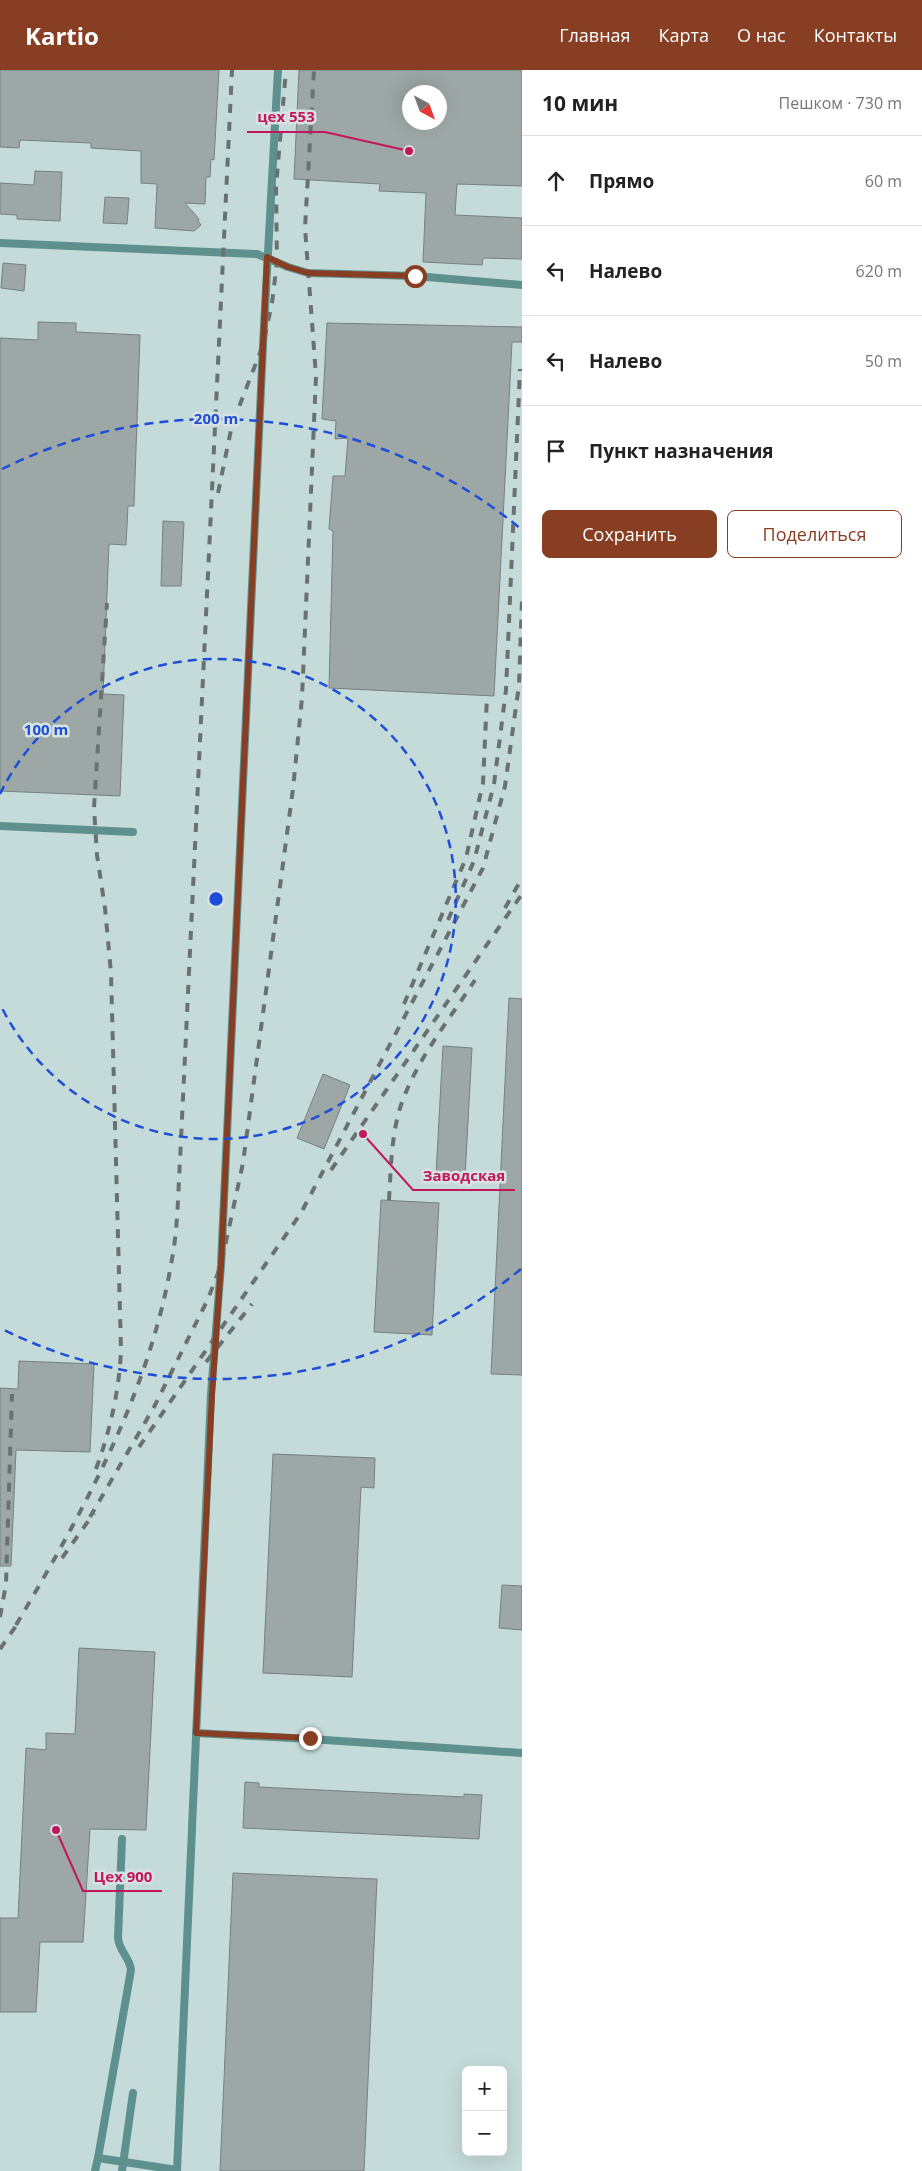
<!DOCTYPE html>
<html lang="ru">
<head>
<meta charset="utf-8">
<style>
  :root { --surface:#fff; --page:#f2f2f2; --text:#222; --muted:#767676; --line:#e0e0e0; --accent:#873e22 }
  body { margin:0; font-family:"Open Sans",sans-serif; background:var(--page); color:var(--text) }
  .controls { position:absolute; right:15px; bottom:15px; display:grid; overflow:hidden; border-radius:8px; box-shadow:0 5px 20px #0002 }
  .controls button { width:45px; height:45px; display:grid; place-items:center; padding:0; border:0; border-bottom:1px solid var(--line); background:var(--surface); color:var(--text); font:25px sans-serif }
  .compass { position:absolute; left:402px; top:15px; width:45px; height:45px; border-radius:50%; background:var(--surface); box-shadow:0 5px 20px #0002; rotate:139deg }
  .stop { position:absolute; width:15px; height:15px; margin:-11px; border:4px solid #873e22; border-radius:50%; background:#fff }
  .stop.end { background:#873e22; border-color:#fff; box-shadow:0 1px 5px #0008 }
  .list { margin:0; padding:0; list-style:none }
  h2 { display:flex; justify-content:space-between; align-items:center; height:65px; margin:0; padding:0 20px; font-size:21px }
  h2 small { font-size:16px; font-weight:400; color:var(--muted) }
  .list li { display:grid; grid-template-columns:32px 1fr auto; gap:15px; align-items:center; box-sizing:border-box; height:90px; padding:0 20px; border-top:1px solid var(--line) }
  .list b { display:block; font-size:19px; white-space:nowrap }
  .list em { font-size:16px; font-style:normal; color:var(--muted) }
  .actions { display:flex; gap:10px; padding:15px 20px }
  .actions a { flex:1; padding:11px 0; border:1px solid var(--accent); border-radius:8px; text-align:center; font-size:18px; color:var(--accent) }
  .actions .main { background:var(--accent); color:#fff }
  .icon { flex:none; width:28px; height:28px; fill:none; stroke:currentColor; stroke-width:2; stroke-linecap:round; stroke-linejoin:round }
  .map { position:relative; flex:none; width:522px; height:2101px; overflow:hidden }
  header { display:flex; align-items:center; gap:30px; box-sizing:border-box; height:70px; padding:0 25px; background:var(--accent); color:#fff }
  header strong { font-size:24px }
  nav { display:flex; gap:28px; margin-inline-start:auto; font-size:18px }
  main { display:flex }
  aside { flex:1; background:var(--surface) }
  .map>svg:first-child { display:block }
  .built { fill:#c5dbd9; fill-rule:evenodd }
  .building { fill:#9ca7a6; stroke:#758180; fill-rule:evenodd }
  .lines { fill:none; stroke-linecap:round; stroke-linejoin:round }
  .lane { stroke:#5e918e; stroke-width:8 }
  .rail { stroke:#6a7271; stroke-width:4; stroke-dasharray:9 9; stroke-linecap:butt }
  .route { stroke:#873e22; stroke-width:6 }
  .ring { fill:none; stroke:#1d4ed8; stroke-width:2.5; stroke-dasharray:9 6 }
  .centre { fill:#1d4ed8; stroke:#d7e3e2; stroke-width:2.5 }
  .ring-label { font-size:15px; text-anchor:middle; font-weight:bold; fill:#1d4ed8; stroke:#d7e3e2; stroke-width:5; stroke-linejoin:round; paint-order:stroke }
  .leader { fill:none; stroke:#c2185b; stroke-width:2 }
  .callout-dot { fill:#c2185b; stroke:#d7e3e2; stroke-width:2 }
  .callout-label { font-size:15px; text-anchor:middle; font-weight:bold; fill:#c2185b; stroke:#d7e3e2; stroke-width:5; stroke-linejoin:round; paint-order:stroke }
</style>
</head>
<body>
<header>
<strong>Kartio</strong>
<nav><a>Главная</a><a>Карта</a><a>О нас</a><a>Контакты</a></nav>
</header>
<main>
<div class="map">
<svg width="522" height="2101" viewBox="0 0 522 2101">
  <rect width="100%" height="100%" fill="#d7e3e2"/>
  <!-- built -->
  <path class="built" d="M0 0H522V2101H0ZM410 22H440V52H410ZM466 2000H503V2082H466Z"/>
  <!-- building -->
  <g class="building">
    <polygon points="0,0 219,0 214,90 211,89 210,107 206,107 205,134 185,133 199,149 198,151 201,155 194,161 155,158 157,114 141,113 141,81 91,78 91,73 20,70 19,78 0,77"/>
    <path d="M299 0H522V116L457 114 455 145 522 148V189L483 188 482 195 423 192 426 123 379 121 380 114 294 109ZM410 22H440V52H410Z"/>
    <polygon points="35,101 62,102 60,151 17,149 17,145 0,144 0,113 34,115"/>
    <polygon points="105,127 129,128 127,154 103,153"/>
    <polygon points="3,193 26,195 24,221 1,218"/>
    <polygon points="38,252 76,253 76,262 140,265 134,436 128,436 126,475 109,474 103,624 124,625 120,726 0,721 0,268 38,270"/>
    <polygon points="327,253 522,257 522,272 512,272 494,626 329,618 333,461 329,459 333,406 345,406 348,368 335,369 336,351 322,349"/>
    <polygon points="163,451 184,452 181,516 161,516"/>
    <polygon points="509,928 522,929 522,1305 491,1304"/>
    <polygon points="443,976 472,978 465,1107 436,1105"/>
    <polygon points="323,1004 350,1015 324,1079 297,1068"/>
    <polygon points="381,1130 439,1133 432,1265 374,1262"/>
    <polygon points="19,1291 94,1294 90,1382 16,1380 11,1496 0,1496 0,1318 18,1319"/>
    <polygon points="273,1384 375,1388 374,1418 361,1417 352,1607 263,1603"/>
    <polygon points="502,1515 522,1516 522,1560 499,1558"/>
    <polygon points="79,1578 155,1582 146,1760 90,1759 83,1872 40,1872 36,1942 0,1942 0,1848 18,1848 26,1678 46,1680 46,1663 75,1664"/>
    <polygon points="245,1712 259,1713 259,1717 464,1727 464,1724 482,1725 479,1769 243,1758"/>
    <polygon points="233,1803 377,1809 364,2101 220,2101"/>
  </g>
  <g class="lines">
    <!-- lane -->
    <g class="lane">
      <polyline points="0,173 257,184 288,197 308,203 415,206 522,215"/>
      <polyline points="0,756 133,762"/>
      <polyline points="196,1663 310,1669 522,1683"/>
      <path d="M122 1769 118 1868C119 1881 130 1888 131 1900L98 2088 177 2100"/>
      <polyline points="95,2101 98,2088"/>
      <polyline points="122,2101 133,2023"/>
      <polyline points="177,2101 211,1324 221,1195 263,275 278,0"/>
    </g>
    <!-- rail -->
    <g class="rail">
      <polyline points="218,423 232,355 263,275 272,233 277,192 276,117 286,0"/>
      <polyline points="505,838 522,808"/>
      <polyline points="448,850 474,791 494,714 506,620 520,299"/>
      <polyline points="404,934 466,788 483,713 487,626"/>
      <polyline points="331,1100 522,824"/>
      <path d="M389 1130C391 1099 391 1065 401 1035 417 989 449 950 475 910"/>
      <polyline points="206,1292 252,1234"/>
      <polyline points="139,1377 301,1143 483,798 505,716 519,615 522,529"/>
      <path d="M96 1399C110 1361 119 1322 121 1281L111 903 105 838 97 785 94 738 107 533"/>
      <polyline points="90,1447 154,1337 208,1229 221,1195 243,1093 293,719 302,628 316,306 305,158 314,0"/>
      <polyline points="62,1488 94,1443"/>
      <polyline points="0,1547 6,1514 12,1324"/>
      <path d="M16 1555C84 1440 150 1322 172 1189 178 1157 178 1123 180 1091L232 0"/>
      <polyline points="0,1579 20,1550"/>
    </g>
  </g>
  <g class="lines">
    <!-- route -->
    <polyline class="route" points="310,1668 196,1663 212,1324 221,1195 267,187 288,197 308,203 415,206"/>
  </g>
  <!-- distance rings -->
  <g class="ring">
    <path d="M0 724A240 240 0 1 1 0 934"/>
    <path d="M521 1199A480 480 0 0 1 2 1259M2 399A480 480 0 0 1 521 459"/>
  </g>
  <circle cx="216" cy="829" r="8" class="centre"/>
  <g class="ring-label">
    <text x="216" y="354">200 m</text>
    <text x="46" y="665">100 m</text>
  </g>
  <!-- callouts -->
  <path class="leader" d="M409 81L325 62H247M363 1064L413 1120H515M56 1760L83 1821H162"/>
  <g class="callout-dot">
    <circle cx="409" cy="81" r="5"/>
    <circle cx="363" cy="1064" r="5"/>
    <circle cx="56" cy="1760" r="5"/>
  </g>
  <g class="callout-label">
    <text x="286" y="52">цех 553</text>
    <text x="464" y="1111">Заводская</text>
    <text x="123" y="1812">Цех 900</text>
  </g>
</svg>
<div class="controls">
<button>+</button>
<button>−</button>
</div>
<svg class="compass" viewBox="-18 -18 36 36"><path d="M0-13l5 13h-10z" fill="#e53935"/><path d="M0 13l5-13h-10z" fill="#767676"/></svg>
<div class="stop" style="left:415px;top:206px"></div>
<div class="stop end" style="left:310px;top:1668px"></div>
</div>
<aside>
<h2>10 мин<small>Пешком · 730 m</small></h2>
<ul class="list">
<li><svg class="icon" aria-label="ahead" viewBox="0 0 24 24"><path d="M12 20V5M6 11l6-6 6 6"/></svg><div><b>Прямо</b></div><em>60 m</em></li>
<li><svg class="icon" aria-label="left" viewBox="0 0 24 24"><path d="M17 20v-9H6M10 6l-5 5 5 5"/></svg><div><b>Налево</b></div><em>620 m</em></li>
<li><svg class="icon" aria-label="left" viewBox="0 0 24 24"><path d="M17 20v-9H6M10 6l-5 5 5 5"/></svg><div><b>Налево</b></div><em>50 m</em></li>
<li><svg class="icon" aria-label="arrive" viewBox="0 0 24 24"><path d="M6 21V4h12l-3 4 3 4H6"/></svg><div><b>Пункт назначения</b></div></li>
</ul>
<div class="actions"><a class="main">Сохранить</a><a>Поделиться</a></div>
</aside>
</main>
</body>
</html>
